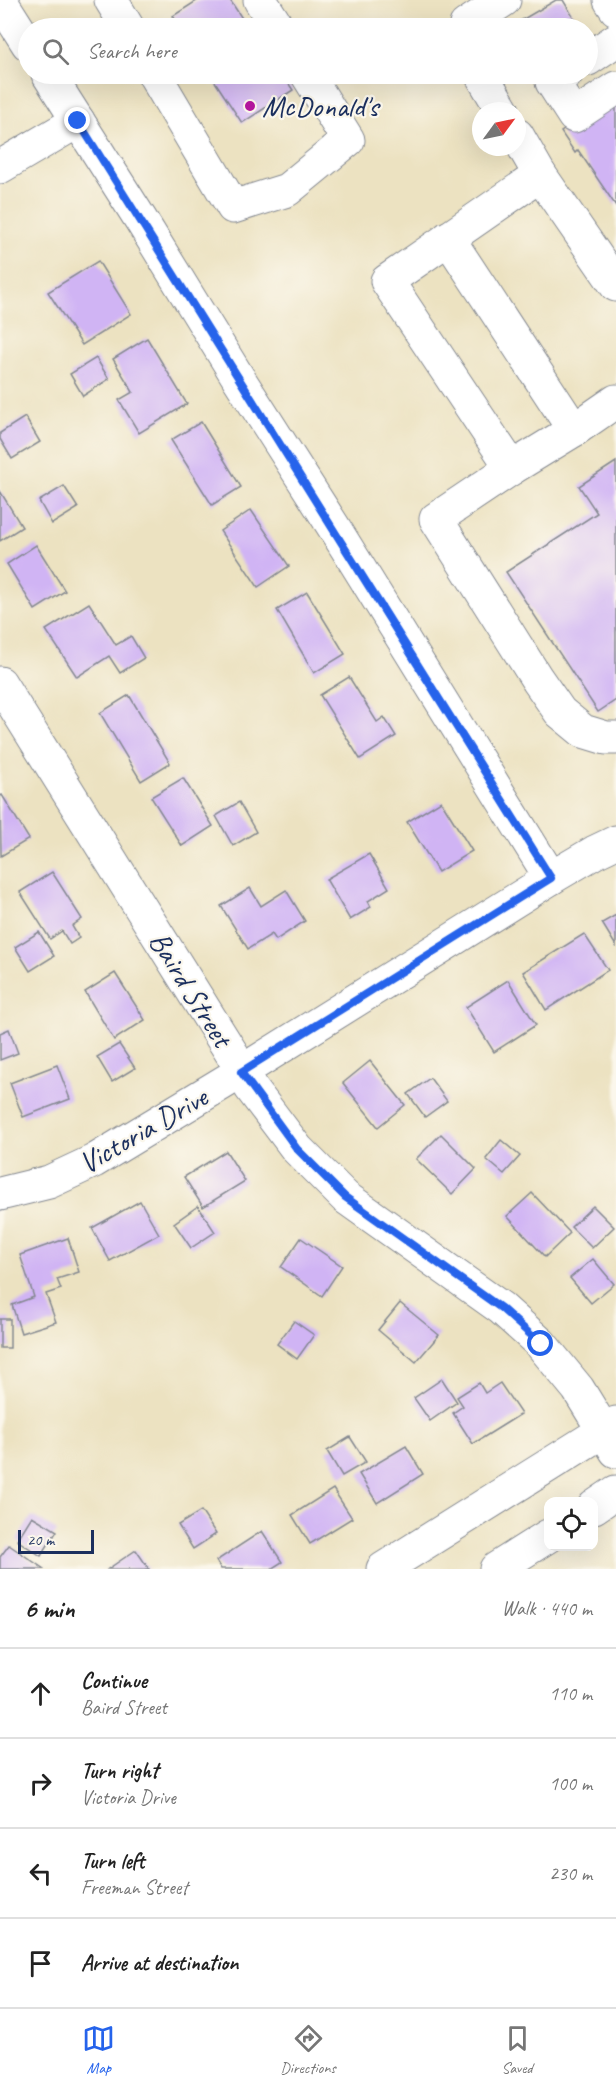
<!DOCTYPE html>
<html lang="en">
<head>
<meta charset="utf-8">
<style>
  :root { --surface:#fff; --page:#f2f2f2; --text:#222; --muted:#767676; --line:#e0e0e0; --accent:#2563eb }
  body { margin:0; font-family:Caveat,sans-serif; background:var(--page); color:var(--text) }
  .controls { position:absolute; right:18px; bottom:18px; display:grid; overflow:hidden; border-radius:12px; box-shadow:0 6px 24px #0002 }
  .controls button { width:54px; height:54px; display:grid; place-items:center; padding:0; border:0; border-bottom:2px solid var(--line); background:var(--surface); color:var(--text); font:30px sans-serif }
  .compass { position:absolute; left:472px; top:102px; width:54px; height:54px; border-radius:50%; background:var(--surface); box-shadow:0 6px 24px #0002; rotate:57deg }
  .scale { position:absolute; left:18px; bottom:15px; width:76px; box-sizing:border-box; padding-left:6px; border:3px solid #1b2f5e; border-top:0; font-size:16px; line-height:21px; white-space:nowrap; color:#1b2f5e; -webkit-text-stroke:4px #fbf7ec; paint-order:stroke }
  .stop { position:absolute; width:18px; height:18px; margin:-14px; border:4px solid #2563eb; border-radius:50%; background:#fff }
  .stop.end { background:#2563eb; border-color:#fff; box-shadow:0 2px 6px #0008 }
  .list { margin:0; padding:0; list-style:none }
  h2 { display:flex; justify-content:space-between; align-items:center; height:78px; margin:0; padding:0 24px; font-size:26px }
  h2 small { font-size:20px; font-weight:400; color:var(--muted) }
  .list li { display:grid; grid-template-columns:39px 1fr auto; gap:18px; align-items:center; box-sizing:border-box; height:90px; padding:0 24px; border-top:2px solid var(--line) }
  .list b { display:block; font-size:22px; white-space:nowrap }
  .list p { margin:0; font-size:20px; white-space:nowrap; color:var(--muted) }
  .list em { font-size:20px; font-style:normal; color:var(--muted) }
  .icon { flex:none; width:33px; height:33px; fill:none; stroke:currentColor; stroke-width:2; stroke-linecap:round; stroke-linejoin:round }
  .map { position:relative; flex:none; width:616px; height:1569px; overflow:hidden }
  .search { position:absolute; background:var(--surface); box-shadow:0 6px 24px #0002; left:18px; right:18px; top:18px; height:66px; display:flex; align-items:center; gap:15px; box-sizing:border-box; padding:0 21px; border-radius:33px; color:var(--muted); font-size:22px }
  .sheet { height:438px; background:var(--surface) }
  nav { display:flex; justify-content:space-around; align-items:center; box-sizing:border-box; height:84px; border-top:2px solid var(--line); background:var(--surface); font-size:16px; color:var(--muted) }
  nav a { display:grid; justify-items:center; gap:3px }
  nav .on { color:var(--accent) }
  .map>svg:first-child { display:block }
  .building { fill:#d0b4f4 }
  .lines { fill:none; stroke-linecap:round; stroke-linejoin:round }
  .minor-casing { stroke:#848890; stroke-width:35 }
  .minor { stroke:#fff; stroke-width:33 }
  .route { stroke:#2563eb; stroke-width:8 }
  .poi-dot { fill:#b5179e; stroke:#fbf7ec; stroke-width:2 }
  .labels { text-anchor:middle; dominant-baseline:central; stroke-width:4.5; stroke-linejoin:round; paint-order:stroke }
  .poi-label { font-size:30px; fill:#1b2f5e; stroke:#fbf7ec; text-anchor:start }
  .street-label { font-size:30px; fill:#1b2f5e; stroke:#fbf7ec }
</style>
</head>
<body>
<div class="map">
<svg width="616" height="1569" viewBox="0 0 616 1569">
  <rect width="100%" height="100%" fill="#fbf7ec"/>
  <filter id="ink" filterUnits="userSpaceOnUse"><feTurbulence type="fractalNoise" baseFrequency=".0167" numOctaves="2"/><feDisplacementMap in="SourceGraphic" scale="12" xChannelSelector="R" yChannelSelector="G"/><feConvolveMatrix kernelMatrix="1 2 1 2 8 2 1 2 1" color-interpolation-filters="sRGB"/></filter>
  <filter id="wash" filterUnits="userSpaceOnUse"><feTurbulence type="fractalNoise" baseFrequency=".008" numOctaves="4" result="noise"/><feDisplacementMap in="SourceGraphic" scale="24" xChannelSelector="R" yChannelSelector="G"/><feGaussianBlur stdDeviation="1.35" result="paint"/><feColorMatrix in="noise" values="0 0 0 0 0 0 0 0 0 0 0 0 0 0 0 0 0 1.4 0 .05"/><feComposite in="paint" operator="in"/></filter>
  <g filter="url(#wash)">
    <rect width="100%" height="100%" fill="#ece2c1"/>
    <g id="blocks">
      <!-- building -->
      <g class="building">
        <polygon points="198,0 230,0 245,23 249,23 253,28 181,28 173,16"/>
        <polygon points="556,0 563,0 580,28 508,28"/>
        <polygon points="210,74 282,74 293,90 242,123"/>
        <polygon points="616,95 616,206 578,150 575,153 561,132"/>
        <polygon points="98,261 131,314 82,345 48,292"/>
        <polygon points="147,338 187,404 139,433 119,400 133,392 113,359"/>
        <polygon points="96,358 109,379 83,396 70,374"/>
        <polygon points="25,417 40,442 12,459 0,439 0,433"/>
        <polygon points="201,422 241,487 212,505 171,440"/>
        <polygon points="616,462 616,700 598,712 506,572 597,513 579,486"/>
        <polygon points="64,486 78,508 52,524 39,501"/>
        <polygon points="0,491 22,527 0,541"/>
        <polygon points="251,510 289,566 258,587 220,531"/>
        <polygon points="36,545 65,591 35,610 7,564"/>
        <polygon points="307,592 345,654 314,673 277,610"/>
        <polygon points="89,603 116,645 131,636 144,658 120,673 109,656 77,677 46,630"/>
        <polygon points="349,677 377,722 384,717 396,736 360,759 320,695"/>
        <polygon points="129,695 170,763 141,781 100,713"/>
        <polygon points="183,778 213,826 182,846 151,797"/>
        <polygon points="2,795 29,839 1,856 0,796"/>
        <polygon points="441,801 472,851 438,872 407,822"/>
        <polygon points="239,802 256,832 233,846 216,816"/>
        <polygon points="369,854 389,888 368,901 371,907 350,920 326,879"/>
        <polygon points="52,872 82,919 72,926 79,938 70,944 62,931 50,939 20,892"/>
        <polygon points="250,888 261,906 286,890 305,921 276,940 272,934 248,949 221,906"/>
        <polygon points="616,915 616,946 602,923"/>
        <polygon points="39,932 54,956 30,971 15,947"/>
        <polygon points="584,934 608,970 546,1010 523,972"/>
        <polygon points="115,973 145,1020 114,1040 85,992"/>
        <polygon points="508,980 536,1025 494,1052 466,1007"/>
        <polygon points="9,1029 18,1053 0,1060 0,1033"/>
        <polygon points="119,1044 135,1068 112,1082 97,1057"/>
        <polygon points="370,1061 405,1105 378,1127 343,1083"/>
        <polygon points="57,1065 70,1099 23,1117 10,1083"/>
        <polygon points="430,1078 447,1101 425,1117 408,1094"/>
        <polygon points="441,1134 476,1169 452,1194 416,1159"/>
        <polygon points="501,1140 520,1156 504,1174 486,1159"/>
        <polygon points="226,1151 245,1181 203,1207 184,1177"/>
        <polygon points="532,1193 570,1233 545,1257 507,1216"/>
        <polygon points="140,1201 159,1234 110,1261 92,1228"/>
        <polygon points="198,1206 215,1232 191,1248 174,1223"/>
        <polygon points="593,1206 614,1227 592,1248 571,1227"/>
        <polygon points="68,1238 79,1272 57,1279 61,1289 46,1294 56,1322 21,1333 12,1305 34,1297 20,1255"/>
        <polygon points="301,1238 342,1266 322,1296 281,1267"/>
        <polygon points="593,1259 614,1284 591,1303 570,1278"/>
        <polygon points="400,1303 439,1335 416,1362 378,1330"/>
        <rect x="0" y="1319" width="10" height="29"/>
        <polygon points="294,1321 314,1335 297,1359 277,1344"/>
        <polygon points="442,1379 457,1402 430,1421 414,1398"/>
        <polygon points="479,1383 485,1393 500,1383 521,1414 473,1444 453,1413 463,1406 457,1397"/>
        <polygon points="350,1437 366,1462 342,1476 327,1451"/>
        <polygon points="406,1446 423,1474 377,1503 359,1474"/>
        <polygon points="333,1489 352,1518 310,1544 292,1515"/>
        <polygon points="201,1511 216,1534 193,1549 178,1525"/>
        <polygon points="32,1516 57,1531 41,1556 17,1540"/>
        <polygon points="262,1531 282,1562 271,1569 221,1569 216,1561"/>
        <polygon points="9,1545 44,1569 0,1569 0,1557"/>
        <polygon points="136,1550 149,1569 108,1569"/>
      </g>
    </g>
  </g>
  <g filter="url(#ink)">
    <use href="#blocks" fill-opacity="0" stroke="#848890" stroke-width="1.5"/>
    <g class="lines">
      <!-- minor casing -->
      <g class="minor-casing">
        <g id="minor">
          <polyline points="0,0 28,44"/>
          <polyline points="111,0 128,28"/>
          <polyline points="260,0 278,28"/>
          <polyline points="610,0 616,9"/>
          <polyline points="466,28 466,25 504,0"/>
          <polyline points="588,59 616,40"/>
          <polyline points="48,74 141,220 239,379 333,526 551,878"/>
          <polyline points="154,74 233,207 287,190 348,140 307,74"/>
          <polyline points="481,74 503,111"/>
          <polyline points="566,74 552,82 574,116 616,88"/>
          <polyline points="517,135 540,175"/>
          <polyline points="0,167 78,121"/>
          <polyline points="448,238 574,430"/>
          <polyline points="616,285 540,175 387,281 512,468 436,519 537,679 560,712 583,731 606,738 616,738"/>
          <polyline points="512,468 574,430 616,401"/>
          <polyline points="0,683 234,1057 251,1088 297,1149 345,1197 501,1308 541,1344 578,1389 616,1451"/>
          <polyline points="0,1194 49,1182 94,1161 241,1072 551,878 595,852 616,842"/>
          <polyline points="594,1507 616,1492"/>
          <polyline points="383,1569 616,1423"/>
          <polyline points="496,1569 548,1536"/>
        </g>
      </g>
      <!-- minor -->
      <use href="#minor" class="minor"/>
    </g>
  </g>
  <g class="lines" filter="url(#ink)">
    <!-- route -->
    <polyline class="route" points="78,121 551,878 241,1072 297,1149 345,1197 501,1308 541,1344"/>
  </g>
  <!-- markers -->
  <circle class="poi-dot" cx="250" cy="106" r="6"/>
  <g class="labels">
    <!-- poi labels -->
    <g class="poi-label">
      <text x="262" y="106">McDonald's</text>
    </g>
    <!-- street labels -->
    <g class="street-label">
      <text transform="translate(191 989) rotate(58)">Baird Street</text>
      <text transform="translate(143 1130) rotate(-30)">Victoria Drive</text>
    </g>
  </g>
</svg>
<div class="controls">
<button><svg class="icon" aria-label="locate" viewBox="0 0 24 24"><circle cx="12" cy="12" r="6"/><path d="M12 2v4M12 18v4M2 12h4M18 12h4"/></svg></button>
</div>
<svg class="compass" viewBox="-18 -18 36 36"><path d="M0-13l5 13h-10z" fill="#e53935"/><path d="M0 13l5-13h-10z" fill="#767676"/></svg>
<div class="scale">20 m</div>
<div class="stop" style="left:541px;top:1344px"></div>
<div class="stop end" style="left:78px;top:121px"></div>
<div class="search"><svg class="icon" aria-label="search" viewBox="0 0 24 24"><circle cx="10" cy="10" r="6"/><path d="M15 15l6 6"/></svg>Search here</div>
</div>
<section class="sheet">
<h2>6 min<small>Walk · 440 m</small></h2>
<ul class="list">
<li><svg class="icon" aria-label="ahead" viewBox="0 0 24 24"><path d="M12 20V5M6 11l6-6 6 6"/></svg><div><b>Continue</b><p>Baird Street</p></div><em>110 m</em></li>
<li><svg class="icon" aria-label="right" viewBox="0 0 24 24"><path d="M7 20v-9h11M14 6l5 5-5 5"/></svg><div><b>Turn right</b><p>Victoria Drive</p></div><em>100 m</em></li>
<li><svg class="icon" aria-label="left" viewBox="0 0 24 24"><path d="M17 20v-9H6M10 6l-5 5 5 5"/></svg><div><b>Turn left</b><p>Freeman Street</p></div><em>230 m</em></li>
<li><svg class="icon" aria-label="arrive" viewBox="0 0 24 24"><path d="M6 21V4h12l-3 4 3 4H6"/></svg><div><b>Arrive at destination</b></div></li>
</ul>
</section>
<nav>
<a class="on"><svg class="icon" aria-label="map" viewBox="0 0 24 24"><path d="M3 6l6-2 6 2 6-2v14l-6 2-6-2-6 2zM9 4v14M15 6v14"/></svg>Map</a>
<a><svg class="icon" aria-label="directions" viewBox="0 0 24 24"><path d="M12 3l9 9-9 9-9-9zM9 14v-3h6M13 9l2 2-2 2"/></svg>Directions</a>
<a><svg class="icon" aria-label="saved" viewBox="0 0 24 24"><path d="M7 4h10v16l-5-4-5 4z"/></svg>Saved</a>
</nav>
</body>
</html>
